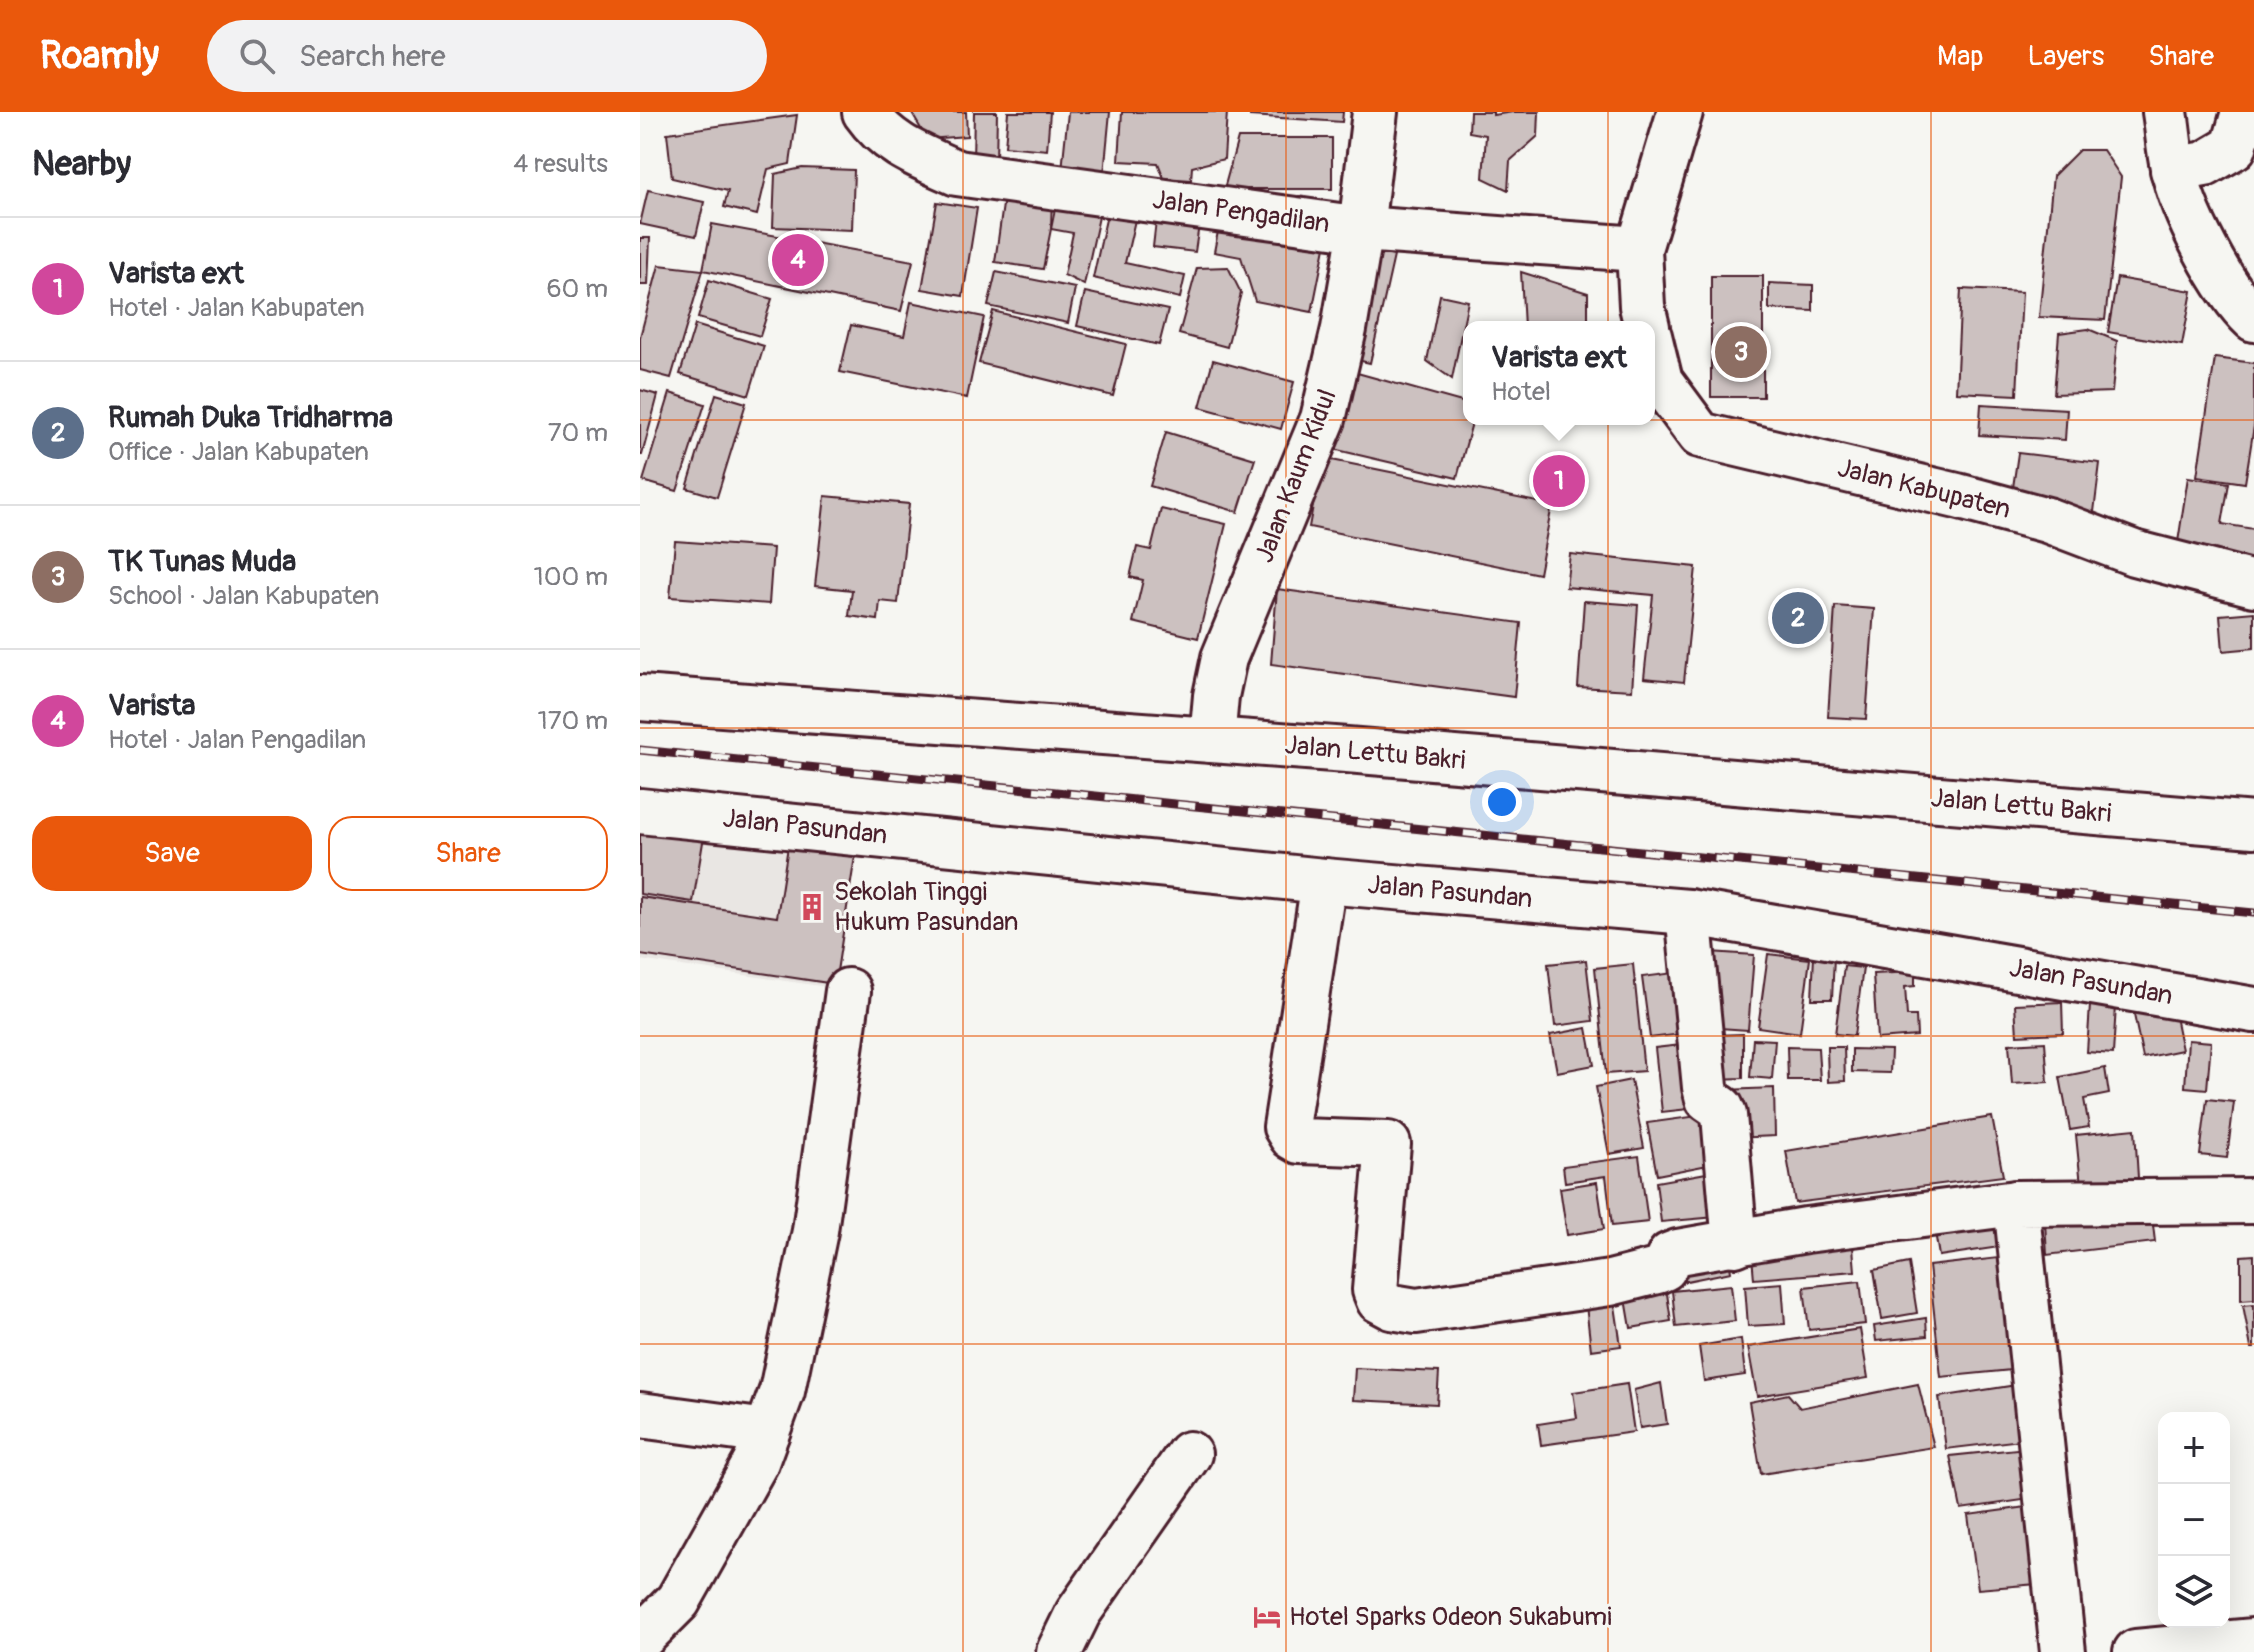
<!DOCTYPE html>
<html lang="en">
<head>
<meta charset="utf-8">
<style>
  :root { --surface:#fff; --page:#f2f2f3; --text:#2b2b33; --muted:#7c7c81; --line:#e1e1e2; --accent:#ea580c }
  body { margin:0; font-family:Pangolin,sans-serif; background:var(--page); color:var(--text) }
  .controls { position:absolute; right:24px; bottom:24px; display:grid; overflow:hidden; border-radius:16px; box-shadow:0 8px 32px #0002 }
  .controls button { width:72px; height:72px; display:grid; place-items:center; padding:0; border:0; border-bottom:2px solid var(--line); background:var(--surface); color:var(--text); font:40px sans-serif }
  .you { position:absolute; left:862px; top:690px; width:28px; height:28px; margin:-20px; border:6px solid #fff; border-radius:50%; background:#1a73e8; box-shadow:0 0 0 12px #1a73e833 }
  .badge { display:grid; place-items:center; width:52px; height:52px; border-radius:50%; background:var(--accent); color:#fff; font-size:26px; font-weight:700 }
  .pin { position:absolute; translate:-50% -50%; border:4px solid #fff; box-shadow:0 2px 8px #0006 }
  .popup { position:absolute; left:823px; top:209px; width:192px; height:104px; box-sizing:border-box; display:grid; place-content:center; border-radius:16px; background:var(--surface); filter:drop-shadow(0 2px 6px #0005); font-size:26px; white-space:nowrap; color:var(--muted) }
  .popup b { font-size:30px; color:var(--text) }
  .popup::after { content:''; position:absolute; left:50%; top:100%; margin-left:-16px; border:16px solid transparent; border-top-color:var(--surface) }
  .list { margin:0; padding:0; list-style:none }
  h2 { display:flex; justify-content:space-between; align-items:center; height:104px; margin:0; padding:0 32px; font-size:34px }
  h2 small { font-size:26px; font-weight:400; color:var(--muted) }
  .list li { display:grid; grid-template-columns:52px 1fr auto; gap:24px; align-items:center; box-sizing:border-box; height:144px; padding:0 32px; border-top:2px solid var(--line) }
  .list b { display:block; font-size:30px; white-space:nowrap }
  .list p { margin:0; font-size:26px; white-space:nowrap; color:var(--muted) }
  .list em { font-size:26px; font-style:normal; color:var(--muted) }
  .actions { display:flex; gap:16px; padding:24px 32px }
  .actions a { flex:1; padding:18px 0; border:2px solid var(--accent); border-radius:24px; text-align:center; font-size:28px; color:var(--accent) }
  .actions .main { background:var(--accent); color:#fff }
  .icon { flex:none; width:44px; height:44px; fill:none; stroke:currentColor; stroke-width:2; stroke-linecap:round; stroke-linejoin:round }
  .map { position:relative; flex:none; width:1614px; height:1540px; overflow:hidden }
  header { display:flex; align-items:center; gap:48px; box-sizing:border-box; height:112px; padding:0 40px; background:var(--accent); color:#fff }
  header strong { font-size:38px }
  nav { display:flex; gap:44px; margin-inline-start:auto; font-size:28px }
  .search { width:560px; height:72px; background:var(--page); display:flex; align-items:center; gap:20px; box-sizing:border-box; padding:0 28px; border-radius:44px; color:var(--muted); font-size:30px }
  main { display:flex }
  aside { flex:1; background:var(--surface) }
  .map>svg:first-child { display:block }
  .built { fill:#e9e6e3 }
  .building { fill:#ccc1c0; stroke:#4a1f2b; stroke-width:2 }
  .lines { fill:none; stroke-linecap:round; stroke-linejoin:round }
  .minor-casing { stroke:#4a1f2b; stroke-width:50 }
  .minor { stroke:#f6f6f2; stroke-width:44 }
  .rail-casing { stroke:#4a1f2b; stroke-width:9 }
  .rail { stroke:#f6f6f2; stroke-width:6; stroke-dasharray:18; stroke-linecap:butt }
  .grid { fill:none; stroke:#e8590c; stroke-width:2; stroke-opacity:0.55 }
  .labels { text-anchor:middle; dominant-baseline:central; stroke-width:6; stroke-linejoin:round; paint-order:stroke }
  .street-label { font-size:26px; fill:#4a1f2b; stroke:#f6f6f2 }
  .poi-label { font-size:26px; fill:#4a1f2b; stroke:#f6f6f2; text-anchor:start }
</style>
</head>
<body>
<header>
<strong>Roamly</strong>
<div class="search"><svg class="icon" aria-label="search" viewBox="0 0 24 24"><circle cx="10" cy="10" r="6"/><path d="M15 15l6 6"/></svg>Search here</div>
<nav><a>Map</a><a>Layers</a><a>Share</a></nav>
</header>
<main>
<aside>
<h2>Nearby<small>4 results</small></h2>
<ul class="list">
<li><span class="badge" style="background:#d1479c">1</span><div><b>Varista ext</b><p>Hotel · Jalan Kabupaten</p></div><em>60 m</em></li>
<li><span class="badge" style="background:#5c6f8a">2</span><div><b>Rumah Duka Tridharma</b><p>Office · Jalan Kabupaten</p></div><em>70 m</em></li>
<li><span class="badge" style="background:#8d6e63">3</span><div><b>TK Tunas Muda</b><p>School · Jalan Kabupaten</p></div><em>100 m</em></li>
<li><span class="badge" style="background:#d1479c">4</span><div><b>Varista</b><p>Hotel · Jalan Pengadilan</p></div><em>170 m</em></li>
</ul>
<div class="actions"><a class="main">Save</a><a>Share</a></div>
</aside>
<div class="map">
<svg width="1614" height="1540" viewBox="0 0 1614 1540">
  <rect width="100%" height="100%" fill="#f6f6f2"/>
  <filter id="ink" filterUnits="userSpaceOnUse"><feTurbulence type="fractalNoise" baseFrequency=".0125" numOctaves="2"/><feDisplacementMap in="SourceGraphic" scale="16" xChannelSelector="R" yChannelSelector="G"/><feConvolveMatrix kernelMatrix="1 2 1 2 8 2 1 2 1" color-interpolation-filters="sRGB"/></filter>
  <g filter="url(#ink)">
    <!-- built -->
    <polygon class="built" points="0,706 215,737 195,876 0,848"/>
    <!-- building -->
    <g class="building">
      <polygon points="271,0 326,0 327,24 287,27"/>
      <polygon points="334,0 357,0 356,50 333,49"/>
      <polygon points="368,0 410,0 407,38 365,34"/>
      <polygon points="428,0 470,0 464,62 422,58"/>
      <polygon points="482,0 587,0 584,47 552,55 551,68 524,66 518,51 479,49"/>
      <polygon points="610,0 703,0 702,10 610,4"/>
      <polygon points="830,0 853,0 853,3 873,0 899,0 898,24 870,49 868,78 843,66 846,23 829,20"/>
      <polygon points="157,3 150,52 128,57 117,103 84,95 88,79 32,66 27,21"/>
      <polygon points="598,26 692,26 692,77 584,77"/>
      <polygon points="1439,38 1463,38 1481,65 1465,208 1399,205 1413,64"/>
      <polygon points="162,56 214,58 212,118 133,115 135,62"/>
      <polygon points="8,78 64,90 56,124 0,112"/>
      <polygon points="365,78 412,84 411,117 403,157 355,150"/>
      <polygon points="418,82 462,91 444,173 424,163 433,121 411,117"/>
      <polygon points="470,89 498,95 485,151 545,164 540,186 453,166"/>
      <polygon points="297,90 337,96 323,184 282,177"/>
      <polygon points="517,100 560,106 555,140 513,135"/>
      <polygon points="580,109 686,130 672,200 615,189 601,145 574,140"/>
      <polygon points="72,112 273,149 261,199 63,158"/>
      <polygon points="0,126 10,126 8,173 0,173"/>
      <polygon points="731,139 754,144 730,251 708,246"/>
      <polygon points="19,153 63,158 31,266 0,258 0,225"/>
      <polygon points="588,155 601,181 587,235 539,222 557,156"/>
      <polygon points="356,160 435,176 428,211 348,194"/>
      <polygon points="881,160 948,181 948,215 884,215"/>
      <rect x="1071" y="164" width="52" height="121"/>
      <polygon points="1477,166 1552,179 1542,233 1468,220"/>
      <polygon points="69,168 132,187 120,224 58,206"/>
      <polygon points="1129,171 1173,173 1173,199 1129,197"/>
      <polygon points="1321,177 1382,180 1377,283 1316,280"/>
      <polygon points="445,180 528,198 519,233 437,214"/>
      <polygon points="800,183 828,189 812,267 787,249"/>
      <polygon points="271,190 344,205 327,286 200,260 211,213 264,224"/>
      <polygon points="353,199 486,232 473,284 339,251"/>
      <polygon points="55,213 124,234 109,283 40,262"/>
      <polygon points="1448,217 1477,229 1472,280 1414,282 1419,221"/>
      <polygon points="1575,246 1614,251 1614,314 1605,371 1557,364"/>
      <polygon points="573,248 654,270 641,317 560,295"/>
      <polygon points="710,259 829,292 829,307 833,307 817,366 693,337"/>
      <polygon points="0,278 18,283 2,343 0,343"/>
      <polygon points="30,281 65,292 37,379 3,369"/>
      <polygon points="76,282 106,291 77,385 47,376"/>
      <polygon points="1341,292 1427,297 1425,328 1339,323"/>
      <polygon points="526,320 615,347 598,400 510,374"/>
      <polygon points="1378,341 1460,351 1454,400 1371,389"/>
      <polygon points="682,346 912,393 899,462 669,415"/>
      <polygon points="1548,365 1589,371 1582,412 1614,417 1614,455 1536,443"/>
      <polygon points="185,384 269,392 258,491 240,489 238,508 209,504 212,478 175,474"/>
      <polygon points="521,397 586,412 558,526 493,510 503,468 490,465 497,435 511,438"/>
      <polygon points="35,429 133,436 129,492 30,485"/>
      <polygon points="930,442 1056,455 1044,570 1004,566 1013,483 926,475"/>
      <polygon points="637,477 881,511 874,585 631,552"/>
      <polygon points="944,489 998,493 992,578 938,575"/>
      <polygon points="1195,494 1234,497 1226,607 1188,605"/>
      <polygon points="1614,500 1614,536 1583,539 1580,503"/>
      <polygon points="0,713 64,724 53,790 0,782"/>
      <polygon points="149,728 216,738 195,872 0,843 0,785 137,805"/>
      <polygon points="1070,840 1114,843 1108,918 1065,915"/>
      <polygon points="1128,842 1170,847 1160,921 1118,915"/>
      <polygon points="1174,844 1194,845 1192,887 1172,887"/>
      <polygon points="946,848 953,909 915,914 908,852"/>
      <polygon points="993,852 1004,959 966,962 955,856"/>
      <polygon points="1204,854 1223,856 1214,924 1195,922"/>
      <polygon points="1042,860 1050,921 1010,926 1002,865"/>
      <polygon points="1275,860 1275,874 1265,875 1267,904 1276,904 1277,924 1237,927 1233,862"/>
      <polygon points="1422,890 1423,921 1377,923 1375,892"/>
      <polygon points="1532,890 1542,938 1503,946 1493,898"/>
      <polygon points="1450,893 1476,894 1473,942 1447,940"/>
      <polygon points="947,916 954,953 917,960 910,923"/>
      <polygon points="1103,922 1103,966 1075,967 1075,923"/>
      <polygon points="1113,927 1135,928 1132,967 1110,965"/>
      <polygon points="1548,928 1571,930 1567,977 1545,975"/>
      <polygon points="1405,930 1408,970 1372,972 1369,932"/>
      <polygon points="1050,932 1057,996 1022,1000 1015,936"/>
      <polygon points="1147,935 1178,936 1180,968 1148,968"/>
      <polygon points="1187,935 1204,935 1205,969 1188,970"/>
      <polygon points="1212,937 1251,938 1250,961 1212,960"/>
      <polygon points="1465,956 1469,982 1444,987 1449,1015 1430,1018 1420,965"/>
      <polygon points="991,968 1004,1036 969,1042 956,975"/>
      <polygon points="1134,976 1135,1024 1093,1026 1085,978"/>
      <polygon points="1567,987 1594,990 1587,1046 1560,1043"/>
      <polygon points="1065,1003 1073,1052 1017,1063 1007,1011"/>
      <polygon points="1352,1005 1363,1064 1155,1091 1146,1039"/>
      <polygon points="1495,1017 1499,1082 1442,1083 1436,1023"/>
      <polygon points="999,1044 1008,1110 972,1114 966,1064 925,1070 923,1054"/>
      <polygon points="1072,1060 1076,1105 1021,1110 1016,1070"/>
      <polygon points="957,1070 964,1117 927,1123 920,1076"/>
      <polygon points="1511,1096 1515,1130 1407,1143 1405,1110"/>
      <polygon points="1362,1105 1366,1134 1299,1144 1294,1114"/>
      <polygon points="1212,1123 1215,1159 1114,1167 1111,1132"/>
      <polygon points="1088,1142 1091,1160 1032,1172 1029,1153"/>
      <polygon points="1614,1143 1614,1187 1601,1188 1601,1144"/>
      <polygon points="1367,1145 1381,1257 1301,1265 1289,1154"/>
      <polygon points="1269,1151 1277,1201 1242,1207 1234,1158"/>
      <polygon points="1025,1168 1031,1209 991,1216 984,1175"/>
      <polygon points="1220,1169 1225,1212 1169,1218 1164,1175"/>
      <polygon points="1142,1171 1145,1212 1108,1214 1105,1174"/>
      <polygon points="1091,1173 1095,1209 1036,1215 1032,1179"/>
      <polygon points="973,1180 981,1234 951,1238 945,1184"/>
      <polygon points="1614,1192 1614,1236 1611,1236 1603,1193"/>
      <polygon points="1286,1206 1287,1224 1236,1229 1234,1214"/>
      <polygon points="1220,1217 1228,1266 1117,1284 1108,1235"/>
      <polygon points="1101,1227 1105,1263 1064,1269 1059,1234"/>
      <polygon points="715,1256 799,1260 797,1292 713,1288"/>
      <polygon points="1021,1271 1027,1312 1000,1316 994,1278"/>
      <polygon points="987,1272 994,1320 901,1333 898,1312 937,1306 933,1280"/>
      <polygon points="1278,1272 1294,1335 1121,1362 1109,1290 1148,1282 1160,1296"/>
      <polygon points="1383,1272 1390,1327 1306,1337 1299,1285"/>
      <polygon points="1386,1336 1390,1387 1321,1397 1310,1344"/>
      <polygon points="1387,1395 1397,1472 1338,1477 1328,1403"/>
    </g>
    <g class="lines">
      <!-- minor casing -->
      <g class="minor-casing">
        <g id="minor">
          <path d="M225 0C249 34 280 44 317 61L721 117 999 137"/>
          <path d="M1525 0C1528 18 1529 37 1533 55 1542 99 1582 177 1614 207"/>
          <polyline points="1533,58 1565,52 1594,35 1604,0"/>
          <polyline points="1007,215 1002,194 999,137 1040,0"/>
          <polyline points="1009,224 1020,269 1060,323 1317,384 1407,408 1494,441 1614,472"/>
          <polyline points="0,586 707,638 1614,713"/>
          <polyline points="572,628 576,584 584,546 683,307 704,217 721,117 735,0"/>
          <polyline points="0,699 684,769 1048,800 1614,898"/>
          <polyline points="684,769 646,1015 652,1025 659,1029 748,1032 735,1178 739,1188 752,1195 776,1199 970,1171 1017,1159 1024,1156 1030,1143 1038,1140 1166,1118 1376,1091"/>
          <polyline points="1048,800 1065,975 1068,987 1081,996 1084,1003 1095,1132"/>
          <polyline points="0,1303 127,1320"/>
          <polyline points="0,1527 38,1489 116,1350 142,1279 175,1119 208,879"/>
          <polyline points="419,1540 438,1501 549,1342"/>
          <polyline points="1423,1540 1376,1091 1614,1089"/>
          <polyline points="1496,1540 1614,1529"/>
        </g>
      </g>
      <!-- minor -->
      <use href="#minor" class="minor"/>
      <!-- rail casing -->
      <g class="rail-casing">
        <polyline id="rail" points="0,638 1614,801"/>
      </g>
      <!-- rail -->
      <use href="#rail" class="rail"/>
    </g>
  </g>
  <!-- grid -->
  <path class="grid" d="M323 0V1540M646 0V1540M968 0V1540M1291 0V1540M0 308H1614M0 616H1614M0 924H1614M0 1232H1614"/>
  <!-- icons -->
  <defs>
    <g id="building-bare" transform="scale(2.16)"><path d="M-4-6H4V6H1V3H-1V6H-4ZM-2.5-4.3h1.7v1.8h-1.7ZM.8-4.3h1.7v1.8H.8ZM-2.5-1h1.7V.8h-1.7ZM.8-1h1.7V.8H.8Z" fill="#d1495b" stroke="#f6f6f2" stroke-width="2.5" paint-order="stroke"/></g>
    <g id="hotel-bare" transform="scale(2.16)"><path d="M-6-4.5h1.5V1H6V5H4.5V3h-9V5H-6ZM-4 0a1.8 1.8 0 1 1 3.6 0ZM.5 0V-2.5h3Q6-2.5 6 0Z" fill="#d1495b" stroke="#f6f6f2" stroke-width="2.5" paint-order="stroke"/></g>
  </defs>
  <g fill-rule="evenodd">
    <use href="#building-bare" x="172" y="795"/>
    <use href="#hotel-bare" x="627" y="1505"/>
  </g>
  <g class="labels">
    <!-- street labels -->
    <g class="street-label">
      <text transform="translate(601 100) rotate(8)">Jalan Pengadilan</text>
      <text transform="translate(656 364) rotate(-69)">Jalan Kaum Kidul</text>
      <text transform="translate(1284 377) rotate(14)">Jalan Kabupaten</text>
      <text transform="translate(735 641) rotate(5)">Jalan Lettu Bakri</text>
      <text transform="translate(1381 694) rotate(5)">Jalan Lettu Bakri</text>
      <text transform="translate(165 715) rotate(6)">Jalan Pasundan</text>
      <text transform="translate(810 780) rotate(5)">Jalan Pasundan</text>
      <text transform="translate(1451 870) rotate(10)">Jalan Pasundan</text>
    </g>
    <!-- poi labels -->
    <g class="poi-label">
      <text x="194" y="780">Sekolah Tinggi<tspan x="194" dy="30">Hukum Pasundan</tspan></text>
      <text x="649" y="1505">Hotel Sparks Odeon Sukabumi</text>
    </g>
  </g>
</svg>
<div class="controls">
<button>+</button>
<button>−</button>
<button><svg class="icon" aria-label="layers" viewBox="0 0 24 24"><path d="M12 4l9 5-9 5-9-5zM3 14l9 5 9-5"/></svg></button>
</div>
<div class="you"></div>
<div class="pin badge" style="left:919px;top:369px;background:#d1479c">1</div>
<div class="popup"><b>Varista ext</b>Hotel</div>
<div class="pin badge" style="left:1158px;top:506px;background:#5c6f8a">2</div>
<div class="pin badge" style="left:1101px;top:240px;background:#8d6e63">3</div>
<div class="pin badge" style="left:158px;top:148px;background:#d1479c">4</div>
</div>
</main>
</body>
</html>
